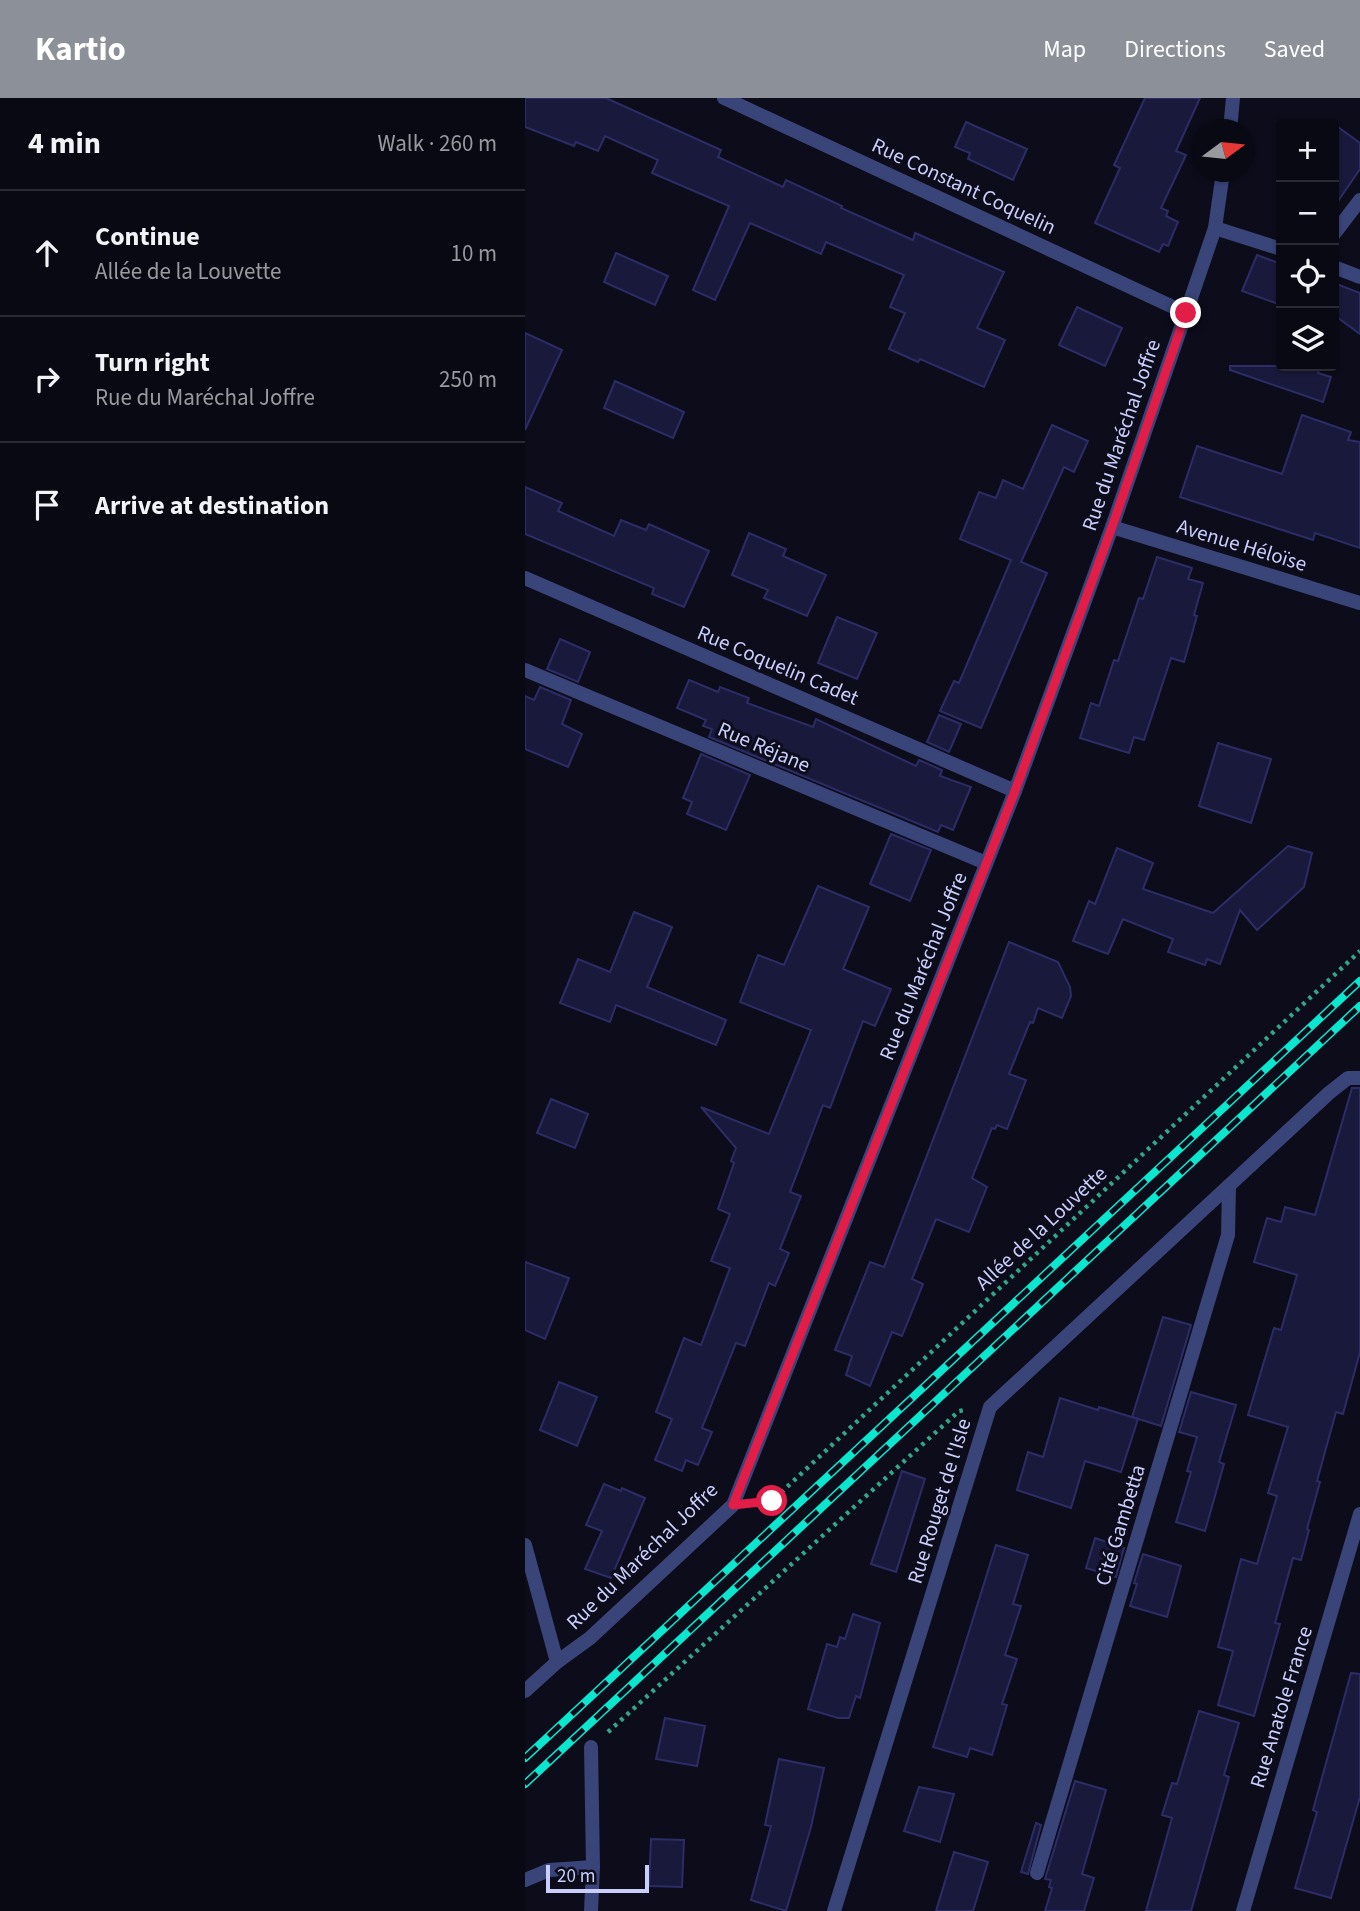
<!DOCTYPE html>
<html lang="en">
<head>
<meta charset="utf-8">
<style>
  :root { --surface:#090914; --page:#12121d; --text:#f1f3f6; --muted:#999aa0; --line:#292a34; --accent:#8c9099 }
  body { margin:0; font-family:"Source Sans 3",sans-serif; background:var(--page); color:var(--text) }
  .controls { position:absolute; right:21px; top:21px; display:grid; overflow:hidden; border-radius:7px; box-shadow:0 2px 5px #0004 }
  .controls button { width:63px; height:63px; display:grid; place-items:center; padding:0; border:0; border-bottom:2px solid var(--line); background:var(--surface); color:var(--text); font:35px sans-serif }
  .compass { position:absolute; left:667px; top:21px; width:63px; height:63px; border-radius:50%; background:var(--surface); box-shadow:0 2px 5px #0004; rotate:75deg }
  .scale { position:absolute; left:21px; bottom:18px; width:103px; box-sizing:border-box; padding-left:7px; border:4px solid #c9cefc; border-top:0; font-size:19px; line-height:24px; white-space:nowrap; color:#c9cefc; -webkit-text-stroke:5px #0c0c1b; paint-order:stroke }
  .stop { position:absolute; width:21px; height:21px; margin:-16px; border:5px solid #e11d48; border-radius:50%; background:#fff }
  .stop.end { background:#e11d48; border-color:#fff; box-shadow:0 2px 7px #0008 }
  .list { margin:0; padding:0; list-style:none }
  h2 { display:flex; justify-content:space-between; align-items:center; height:91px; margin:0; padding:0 28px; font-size:30px }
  h2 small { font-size:23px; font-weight:400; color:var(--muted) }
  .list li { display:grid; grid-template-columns:46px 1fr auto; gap:21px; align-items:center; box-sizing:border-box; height:126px; padding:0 28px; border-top:2px solid var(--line) }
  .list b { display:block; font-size:26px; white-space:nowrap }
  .list p { margin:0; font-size:23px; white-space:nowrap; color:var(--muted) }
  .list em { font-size:23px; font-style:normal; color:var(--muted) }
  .icon { flex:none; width:38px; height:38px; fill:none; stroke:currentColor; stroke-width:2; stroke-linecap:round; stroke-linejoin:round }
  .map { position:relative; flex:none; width:835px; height:1813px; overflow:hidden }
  header { display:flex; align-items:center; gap:42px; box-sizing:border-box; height:98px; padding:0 35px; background:var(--accent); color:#fff }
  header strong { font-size:33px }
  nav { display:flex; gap:38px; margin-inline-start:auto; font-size:24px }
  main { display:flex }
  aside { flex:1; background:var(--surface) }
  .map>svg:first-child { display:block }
  .building { fill:#19193b; stroke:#2c2d66; stroke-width:2 }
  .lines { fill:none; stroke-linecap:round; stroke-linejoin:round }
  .path { stroke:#32a787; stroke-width:4.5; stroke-dasharray:3.5 5; stroke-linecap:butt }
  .service { stroke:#394478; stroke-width:14 }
  .minor { stroke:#394478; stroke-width:14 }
  .rail-casing { stroke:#0be6ce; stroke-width:8 }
  .rail { stroke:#0c0c1b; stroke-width:5; stroke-dasharray:16; stroke-linecap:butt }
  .route { stroke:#e11d48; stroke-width:9 }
  .labels { text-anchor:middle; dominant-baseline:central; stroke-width:6; stroke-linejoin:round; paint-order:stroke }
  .street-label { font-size:21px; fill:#c9cefc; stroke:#0c0c1b }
</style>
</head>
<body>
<header>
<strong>Kartio</strong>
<nav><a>Map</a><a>Directions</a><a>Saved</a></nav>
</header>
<main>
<aside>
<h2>4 min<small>Walk · 260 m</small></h2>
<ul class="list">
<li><svg class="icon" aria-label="ahead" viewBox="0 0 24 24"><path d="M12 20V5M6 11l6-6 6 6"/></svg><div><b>Continue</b><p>Allée de la Louvette</p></div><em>10 m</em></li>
<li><svg class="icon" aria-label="right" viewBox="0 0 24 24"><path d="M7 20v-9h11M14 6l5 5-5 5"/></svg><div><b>Turn right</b><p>Rue du Maréchal Joffre</p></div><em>250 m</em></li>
<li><svg class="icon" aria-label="arrive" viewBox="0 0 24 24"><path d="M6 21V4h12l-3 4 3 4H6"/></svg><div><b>Arrive at destination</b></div></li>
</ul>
</aside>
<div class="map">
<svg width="835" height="1813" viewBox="0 0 835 1813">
  <rect width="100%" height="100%" fill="#0c0c1b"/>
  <!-- building -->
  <g class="building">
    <polygon points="0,0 81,0 196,52 193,59 258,89 261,82 317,108 316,110 388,142 390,135 479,174 452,230 480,242 459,289 395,261 393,264 364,251 380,215 365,209 379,177 301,144 296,156 225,125 190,202 168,192 204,108 127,75 133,62 80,38 73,53 51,44 49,48 0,29"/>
    <polygon points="620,0 675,0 651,53 661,57 636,110 643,113 641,118 653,124 643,148 638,146 634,154 570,125 595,70 589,67"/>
    <polygon points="441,24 502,51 488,82 443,61 445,55 430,49"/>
    <polygon points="809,26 835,45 835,71 809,109"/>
    <polygon points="91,155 143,178 130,207 79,184"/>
    <polygon points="732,157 756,166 756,207 717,193"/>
    <polygon points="809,185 835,195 835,236 809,217"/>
    <polygon points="552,209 597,230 580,268 534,247"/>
    <polygon points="0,235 37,252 0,332"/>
    <polygon points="705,268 795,268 793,275 806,279 798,304 705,272"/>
    <polygon points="90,283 159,314 148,340 79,310"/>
    <polygon points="777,317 826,334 823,342 835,344 835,450 790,435 788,442 655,399 672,348 757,376"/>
    <polygon points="527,327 563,343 549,374 539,369 496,464 522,475 456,630 415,613 429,583 434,585 486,462 435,441 454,394 471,400 478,382 498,391"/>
    <polygon points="0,389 37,405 33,413 89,438 96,422 121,432 124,426 184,453 159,509 127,496 129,490 0,436"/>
    <polygon points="224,435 261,451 258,458 301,477 282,518 239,500 243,492 207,477"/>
    <polygon points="632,459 667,470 663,481 678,485 669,517 672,518 659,564 646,560 619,642 609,639 604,655 555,640 566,605 574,608 589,562 593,563 614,500 618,501"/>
    <polygon points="312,519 352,535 332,581 293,565"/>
    <polygon points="35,541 65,554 53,584 22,571"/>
    <polygon points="164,582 193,594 195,589 224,600 222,605 288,629 291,621 391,668 394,662 417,672 415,678 446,689 428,732 416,727 413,734 184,639 187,631 178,628 181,622 152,610"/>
    <polygon points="15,589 46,602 37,626 57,636 43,669 0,651 0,598 9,602"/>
    <polygon points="414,617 436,626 424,654 402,644"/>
    <polygon points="693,645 746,661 726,725 674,708"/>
    <polygon points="176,656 225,677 201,732 162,716 167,704 158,700"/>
    <polygon points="366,736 406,752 385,803 345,786"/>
    <polygon points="763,748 787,755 779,789 732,832 715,812 695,866 682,861 680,867 643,854 648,841 598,821 583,856 548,843 564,803 570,806 592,750 628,765 618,791 688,815"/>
    <polygon points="293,788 344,809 318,871 366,891 350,928 338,923 305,1010 298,1007 265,1094 276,1098 255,1151 264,1155 250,1188 244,1185 220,1248 211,1245 177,1330 187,1334 173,1367 161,1362 157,1373 130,1362 147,1321 131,1314 159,1240 176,1247 205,1170 186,1163 205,1116 193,1111 209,1065 206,1063 211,1050 176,1009 244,1036 286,932 215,904 233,857 259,867"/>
    <polygon points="109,814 147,829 122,889 201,922 191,947 91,907 85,924 35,905 53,861 85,874"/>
    <polygon points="484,844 533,864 545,889 546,898 537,920 513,910 508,925 505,924 484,976 501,982 482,1031 472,1027 470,1031 467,1030 447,1080 462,1089 444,1134 411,1121 387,1181 398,1186 377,1238 367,1234 345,1288 321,1277 327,1258 310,1252 345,1164 359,1169"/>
    <polygon points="827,990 835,990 835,1254 818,1316 811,1314 792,1383 795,1384 782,1431 784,1432 776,1462 768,1460 750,1525 755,1526 729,1618 693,1607 708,1553 693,1549 716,1461 732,1466 752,1398 743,1395 763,1329 723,1317 749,1230 756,1232 772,1177 729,1164 742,1120 756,1124 760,1109 790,1117"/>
    <polygon points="26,1001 63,1016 50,1050 12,1035"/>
    <polygon points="0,1164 44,1180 20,1241 0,1232"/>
    <polygon points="638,1219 666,1227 636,1328 607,1319"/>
    <polygon points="34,1284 72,1299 52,1348 15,1332"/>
    <polygon points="666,1294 711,1307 694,1364 699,1366 680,1433 651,1424 666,1374 662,1373 672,1339 654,1334"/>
    <polygon points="535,1300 573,1312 574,1309 613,1321 596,1374 560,1363 546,1410 492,1392 503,1354 518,1359"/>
    <polygon points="377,1373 400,1381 371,1474 346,1466"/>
    <polygon points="79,1386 96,1393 97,1390 120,1400 86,1480 60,1471 77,1433 61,1427"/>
    <polygon points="570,1440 599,1450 591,1479 561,1470"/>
    <polygon points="471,1447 503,1457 488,1506 496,1508 480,1557 492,1561 477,1606 482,1607 467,1657 445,1650 442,1659 408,1649"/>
    <polygon points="618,1456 656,1468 642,1519 605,1508 612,1486 609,1485"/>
    <polygon points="328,1516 355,1525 335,1600 331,1598 324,1620 313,1620 283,1611 302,1546 312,1549 315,1539 320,1541"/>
    <polygon points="826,1575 835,1576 835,1699 806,1800 770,1790 792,1714 788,1712"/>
    <polygon points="674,1613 714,1625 699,1677 704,1679 666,1813 621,1813 647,1720 637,1717 647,1685 652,1686"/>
    <polygon points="140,1620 180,1628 172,1668 131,1661"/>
    <polygon points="254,1661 299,1670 286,1729 261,1813 226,1802 246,1728 240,1727"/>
    <polygon points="550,1683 581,1692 557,1776 569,1780 559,1813 520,1813 527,1790 524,1789 526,1782 520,1781"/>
    <polygon points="394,1689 429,1696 415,1744 379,1733"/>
    <polygon points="511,1725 516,1727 503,1776 496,1774"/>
    <polygon points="126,1741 159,1742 157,1789 124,1788"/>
    <polygon points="429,1754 463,1764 448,1813 411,1813"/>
  </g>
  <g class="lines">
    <!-- path -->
    <g class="path">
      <polyline points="234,1404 247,1403 835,853"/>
      <polyline points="83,1634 434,1313 440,1312"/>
    </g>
    <!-- service -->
    <g class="service">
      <polyline points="690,130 756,151"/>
      <polyline points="809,136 835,102"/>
      <polyline points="809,169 835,179"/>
      <polyline points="512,1775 703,1137 704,1089"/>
    </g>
    <!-- minor -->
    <g class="minor">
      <polyline points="199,0 661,215"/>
      <polyline points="705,32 708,0"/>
      <polyline points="587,429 835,505"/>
      <polyline points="0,480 490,693"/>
      <polyline points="0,572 461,765"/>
      <polyline points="0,1447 32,1564"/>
      <polyline points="0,1593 32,1564 65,1540 208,1407 490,693 587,429 661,215 690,130 698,74"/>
      <polyline points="66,1649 68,1769 66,1813"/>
      <polyline points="0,1782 24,1772 68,1769"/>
      <polyline points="309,1813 465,1309 804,995 823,980 835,980"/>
      <polyline points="718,1813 835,1416"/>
    </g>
    <!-- rail casing -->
    <g class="rail-casing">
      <g id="rail">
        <polyline points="0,1660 835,883"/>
        <polyline points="0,1686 835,908"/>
      </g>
    </g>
    <!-- rail -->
    <use href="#rail" class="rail"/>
  </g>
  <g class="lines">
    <!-- route -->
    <polyline class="route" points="247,1403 208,1407 490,693 587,429 661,215"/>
  </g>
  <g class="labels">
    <!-- street labels -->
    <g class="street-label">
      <text transform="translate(439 88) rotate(25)">Rue Constant Coquelin</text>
      <text transform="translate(596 337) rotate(-71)">Rue du Maréchal Joffre</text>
      <text transform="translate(717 447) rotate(17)">Avenue Héloïse</text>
      <text transform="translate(253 567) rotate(23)">Rue Coquelin Cadet</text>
      <text transform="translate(239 649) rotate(23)">Rue Réjane</text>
      <text transform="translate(398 868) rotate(-68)">Rue du Maréchal Joffre</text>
      <text transform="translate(516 1130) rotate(-43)">Allée de la Louvette</text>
      <text transform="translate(414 1403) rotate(-73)">Rue Rouget de l'Isle</text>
      <text transform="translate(595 1427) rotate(-73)">Cité Gambetta</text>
      <text transform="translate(117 1458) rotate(-44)">Rue du Maréchal Joffre</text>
      <text transform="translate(756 1609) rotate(-73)">Rue Anatole France</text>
    </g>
  </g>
</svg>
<div class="controls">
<button>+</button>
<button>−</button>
<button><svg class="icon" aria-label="locate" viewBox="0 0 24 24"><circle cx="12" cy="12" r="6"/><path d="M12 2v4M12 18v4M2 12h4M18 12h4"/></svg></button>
<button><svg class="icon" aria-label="layers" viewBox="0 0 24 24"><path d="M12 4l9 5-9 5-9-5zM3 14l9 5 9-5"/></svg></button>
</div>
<svg class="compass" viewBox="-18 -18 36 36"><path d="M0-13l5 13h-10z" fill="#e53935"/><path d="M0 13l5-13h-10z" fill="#999aa0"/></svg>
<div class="scale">20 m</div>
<div class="stop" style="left:247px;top:1403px"></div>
<div class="stop end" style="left:661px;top:215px"></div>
</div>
</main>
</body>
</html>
